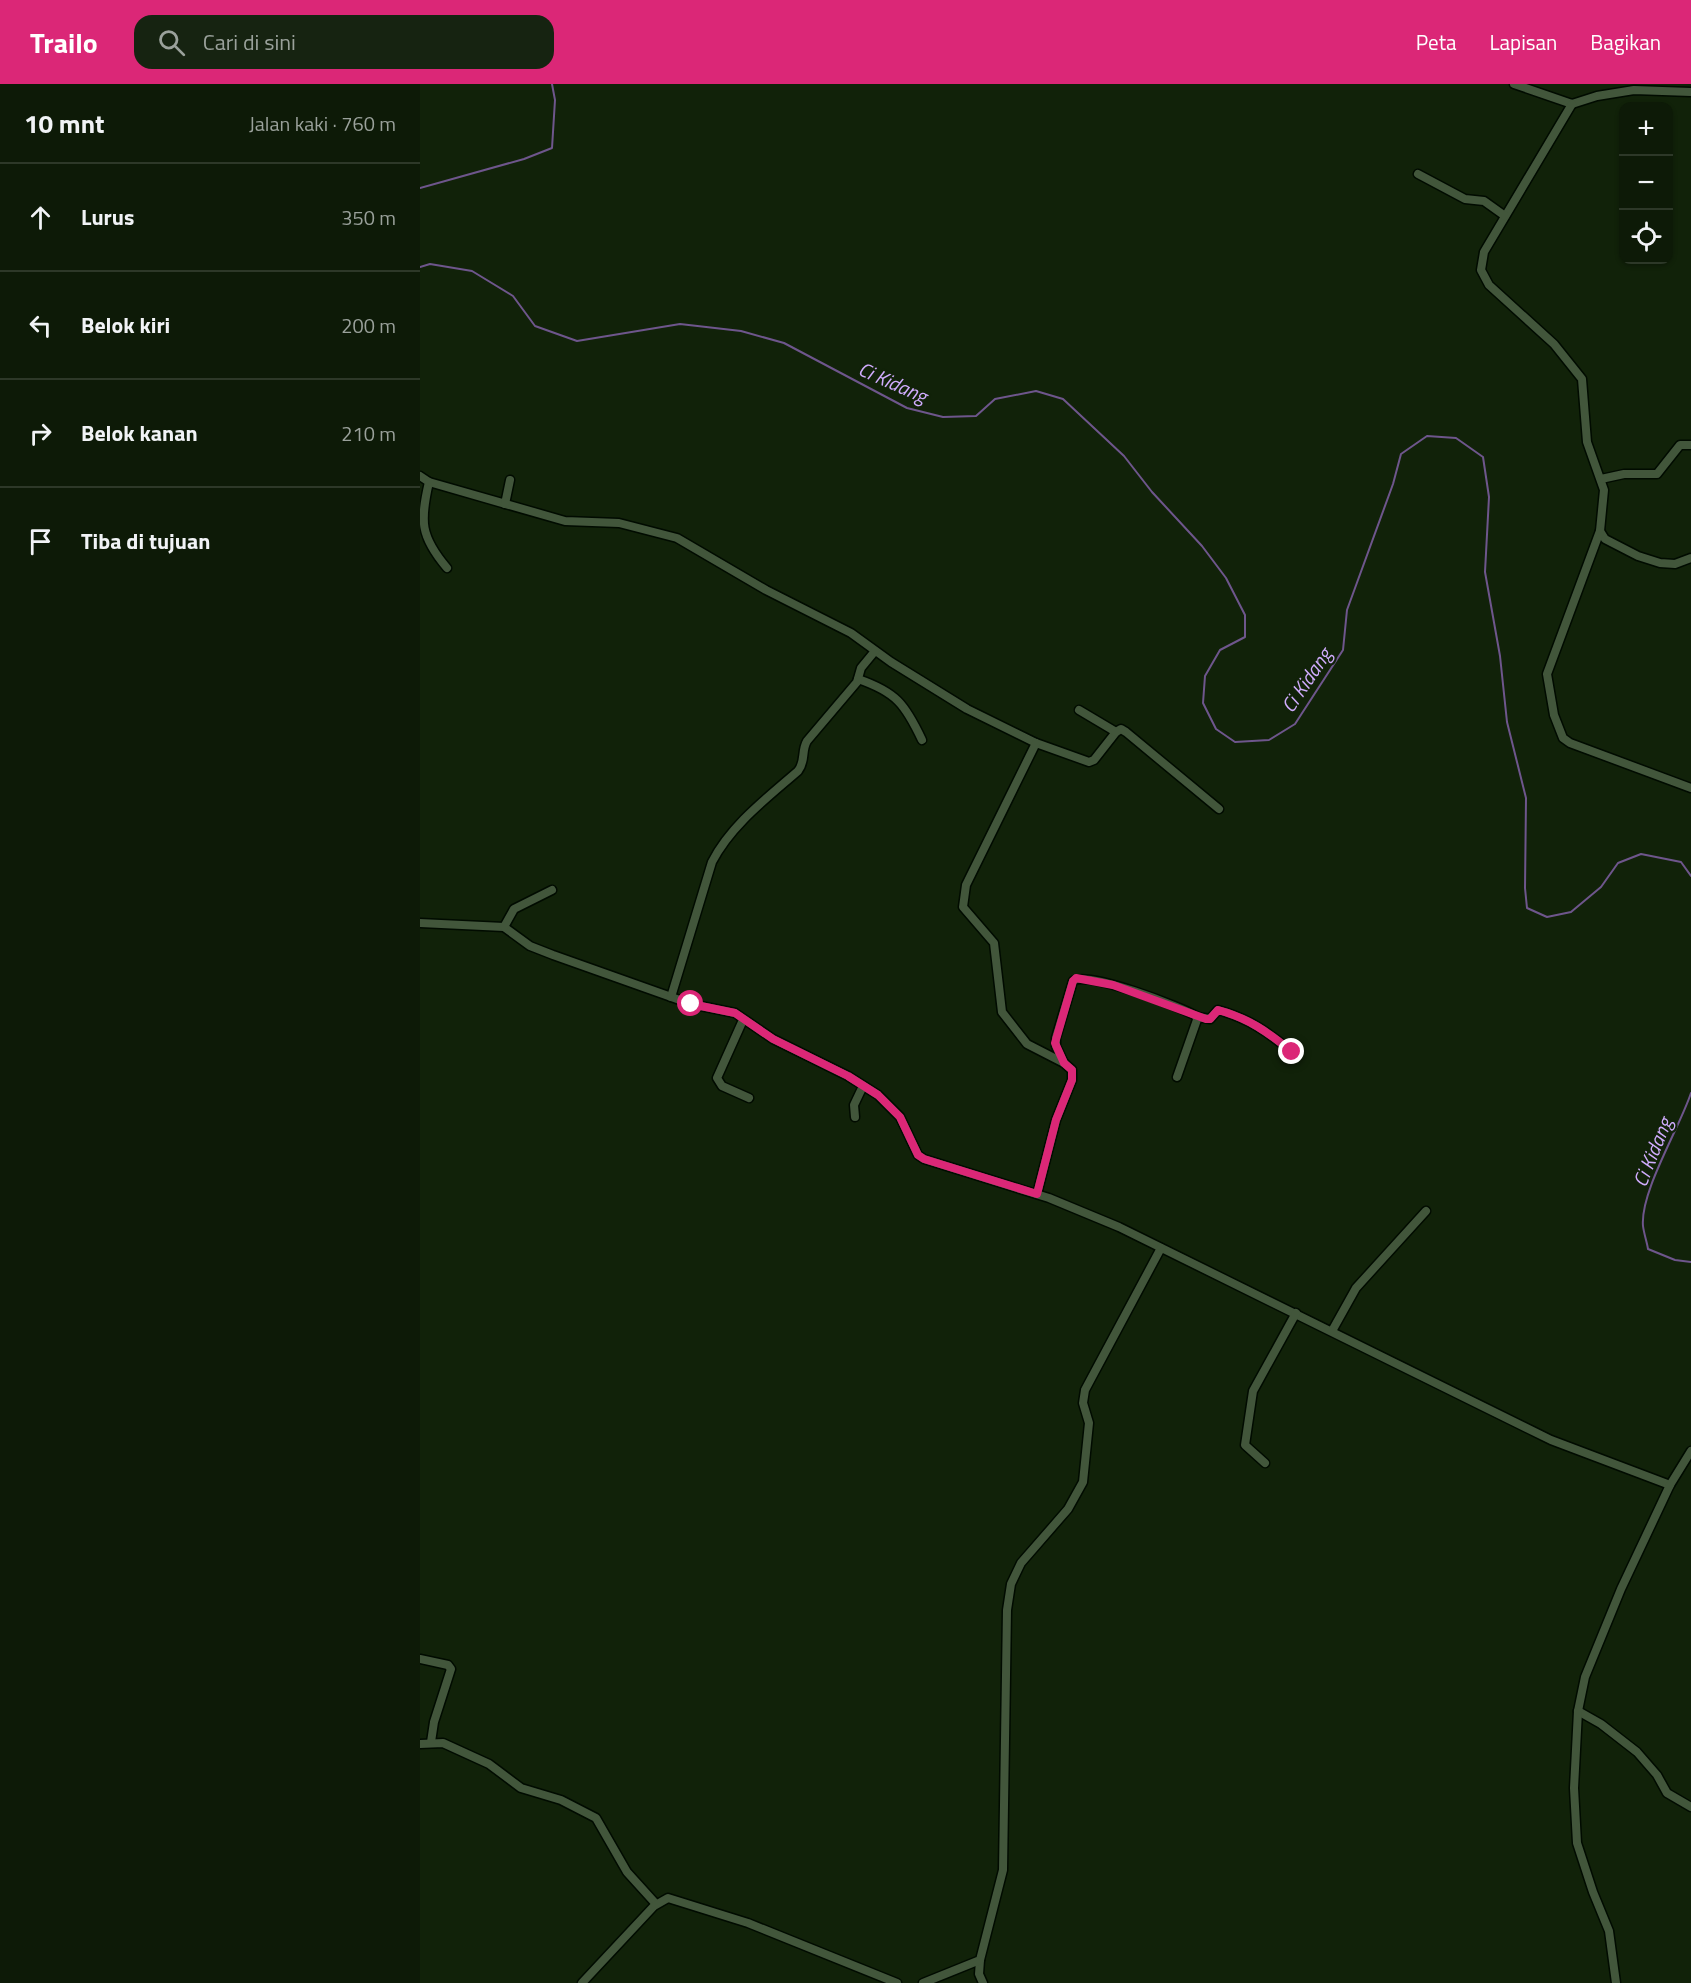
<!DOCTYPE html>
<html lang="id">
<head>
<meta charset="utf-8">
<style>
  :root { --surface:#0d1a07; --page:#162311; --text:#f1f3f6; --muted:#9aa19b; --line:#2d3828; --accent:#db2777 }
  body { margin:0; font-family:"Titillium Web",sans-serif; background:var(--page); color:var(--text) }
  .controls { position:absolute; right:18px; top:18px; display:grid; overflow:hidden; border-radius:12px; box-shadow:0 2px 4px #0004 }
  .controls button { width:54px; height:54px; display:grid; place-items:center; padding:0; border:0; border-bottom:2px solid var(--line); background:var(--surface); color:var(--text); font:30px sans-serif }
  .stop { position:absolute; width:18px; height:18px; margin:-14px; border:4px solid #db2777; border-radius:50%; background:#fff }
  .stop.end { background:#db2777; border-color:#fff; box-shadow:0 2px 6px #0008 }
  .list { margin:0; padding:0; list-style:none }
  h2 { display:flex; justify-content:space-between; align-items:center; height:78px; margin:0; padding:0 24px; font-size:26px }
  h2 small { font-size:20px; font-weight:400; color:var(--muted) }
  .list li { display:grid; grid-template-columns:39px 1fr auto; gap:18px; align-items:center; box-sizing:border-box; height:108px; padding:0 24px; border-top:2px solid var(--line) }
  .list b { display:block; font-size:22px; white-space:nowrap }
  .list em { font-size:20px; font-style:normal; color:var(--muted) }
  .icon { flex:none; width:33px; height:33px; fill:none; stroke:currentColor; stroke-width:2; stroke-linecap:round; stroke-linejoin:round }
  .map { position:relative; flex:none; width:1271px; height:1899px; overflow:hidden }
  header { display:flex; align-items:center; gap:36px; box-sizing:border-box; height:84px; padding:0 30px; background:var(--accent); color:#fff }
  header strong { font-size:28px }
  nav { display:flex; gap:33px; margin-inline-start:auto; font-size:21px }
  .search { width:420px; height:54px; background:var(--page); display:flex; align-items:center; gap:15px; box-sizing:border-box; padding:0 21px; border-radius:18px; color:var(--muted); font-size:22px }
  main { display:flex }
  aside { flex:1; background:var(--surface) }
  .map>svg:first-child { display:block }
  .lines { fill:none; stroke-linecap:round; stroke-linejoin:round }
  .stream { stroke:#6e568c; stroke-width:2 }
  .street-casing { stroke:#010b00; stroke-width:11 }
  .street { stroke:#42563b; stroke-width:8 }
  .route { stroke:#db2777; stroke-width:8 }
  .labels { text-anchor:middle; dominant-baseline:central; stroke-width:4.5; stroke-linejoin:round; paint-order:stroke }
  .water-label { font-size:20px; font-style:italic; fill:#d0acfd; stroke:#112209 }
</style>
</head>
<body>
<header>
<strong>Trailo</strong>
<div class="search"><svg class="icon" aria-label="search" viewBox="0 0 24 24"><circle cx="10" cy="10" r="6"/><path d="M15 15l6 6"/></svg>Cari di sini</div>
<nav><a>Peta</a><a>Lapisan</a><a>Bagikan</a></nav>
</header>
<main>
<aside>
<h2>10 mnt<small>Jalan kaki · 760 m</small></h2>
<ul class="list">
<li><svg class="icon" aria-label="ahead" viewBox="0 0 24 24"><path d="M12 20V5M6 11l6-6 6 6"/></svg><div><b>Lurus</b></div><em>350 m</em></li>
<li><svg class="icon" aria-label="left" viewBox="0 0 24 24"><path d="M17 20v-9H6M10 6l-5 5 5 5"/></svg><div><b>Belok kiri</b></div><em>200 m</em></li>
<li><svg class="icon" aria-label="right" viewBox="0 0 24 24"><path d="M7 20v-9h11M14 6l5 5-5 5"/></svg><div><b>Belok kanan</b></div><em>210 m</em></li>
<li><svg class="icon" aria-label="arrive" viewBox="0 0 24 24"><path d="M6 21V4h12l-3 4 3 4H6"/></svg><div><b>Tiba di tujuan</b></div></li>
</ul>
</aside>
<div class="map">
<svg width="1271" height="1899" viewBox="0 0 1271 1899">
  <rect width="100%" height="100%" fill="#112209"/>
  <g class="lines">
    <!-- stream -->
    <g class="stream">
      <polyline points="0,104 104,75 132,64 135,16 132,0"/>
      <polyline points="0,183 10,180 52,187 93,212 115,242 157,257 260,240 321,247 364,259 487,324 523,333 556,332 575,315 616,307 643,315 704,372 732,408 782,462 806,494 825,531 825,553 800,566 785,592 783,619 796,645 815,658 849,656 875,640 923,566 927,526 973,400 981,370 1007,352 1036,354 1063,373 1069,413 1065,488 1080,572 1087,638 1106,714 1105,804 1107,824 1127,833 1151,828 1181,803 1198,779 1221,770 1261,778 1271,792"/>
      <path d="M1271 1009C1259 1045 1220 1108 1223 1142 1224 1150 1227 1158 1228 1165L1255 1176 1271 1178"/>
    </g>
    <!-- street casing -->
    <g class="street-casing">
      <g id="street">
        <polyline points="1094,0 1152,20 1177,12 1214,6 1271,8"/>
        <polyline points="1152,20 1064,168 1061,186 1069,201 1134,260 1162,295 1167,358 1184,406 1180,447 1185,455 1218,472 1240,479 1255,480 1271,474"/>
        <polyline points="998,90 1045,115 1064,117 1085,132"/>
        <path d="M0 392 9 398C0 437 0 452 27 484"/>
        <polyline points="1181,395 1204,390 1237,390 1260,361 1271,361"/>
        <polyline points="9,398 145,437 199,439 257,454 346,506 431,549 471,578 547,625 616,659 669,678 674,676 696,648 701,645 706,648 799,725"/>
        <polyline points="85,420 90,396"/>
        <polyline points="1180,447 1127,590 1134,631 1143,654 1150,659 1271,704"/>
        <path d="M438 595C476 608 485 620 502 656"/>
        <polyline points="659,626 696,648"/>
        <polyline points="616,659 546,801 543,823 574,859 582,928 607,960 644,979 652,986 652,996 636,1036 617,1110"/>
        <polyline points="0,839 84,843 110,862 133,871 271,920 315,929 353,955 428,992 458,1011 480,1033 498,1071 504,1075 629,1114 699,1143 1131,1356 1250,1401"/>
        <polyline points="84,843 94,825 132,806"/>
        <path d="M251 913 292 778C311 741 347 714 378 687 386 677 381 667 387 657L437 598 441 584 455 567"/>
        <path d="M778 933 790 935 798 926C828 934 848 948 872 968"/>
        <polyline points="323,936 297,994 302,1002 329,1014"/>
        <path d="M644 979 636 962V954L653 897C665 886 762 923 778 933L757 993"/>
        <polyline points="435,1033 434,1021 443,1002"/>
        <polyline points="912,1247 936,1204 1006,1127"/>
        <polyline points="845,1379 825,1361 833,1307 876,1229"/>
        <polyline points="0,1575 28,1581 31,1585 14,1638 11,1658"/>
        <polyline points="1158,1627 1181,1640 1217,1668 1237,1691 1247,1709 1271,1723"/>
        <polyline points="0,1660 23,1659 69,1680 101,1704 141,1716 176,1734 207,1788 236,1820"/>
        <polyline points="560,1876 559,1890 563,1899"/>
        <polyline points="162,1899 234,1822 248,1814 328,1839 477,1899"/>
        <polyline points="503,1899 560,1876 583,1786 587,1526 591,1500 601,1479 648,1425 663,1398 669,1339 663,1319 665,1306 741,1164"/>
        <polyline points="1196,1899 1189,1847 1173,1808 1157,1759 1154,1704 1158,1627 1165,1593 1201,1505 1250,1401 1271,1367"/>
      </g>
    </g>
    <!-- street -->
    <use href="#street" class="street"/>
  </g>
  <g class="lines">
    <!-- route -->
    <path class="route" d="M271 920 315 929 353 955 428 992 458 1011 480 1033 498 1071 504 1075 617 1110 636 1036 652 996V986L644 979 635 959 653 897 656 894 693 901 786 935H790L798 926C828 934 848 948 872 968"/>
  </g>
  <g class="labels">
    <!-- water labels -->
    <g class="water-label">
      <text transform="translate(473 298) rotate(24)">Ci Kidang</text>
      <text transform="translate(886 596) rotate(-56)">Ci Kidang</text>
      <text transform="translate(1232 1068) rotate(-68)">Ci Kidang</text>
    </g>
  </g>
</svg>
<div class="controls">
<button>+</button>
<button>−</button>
<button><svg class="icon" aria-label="locate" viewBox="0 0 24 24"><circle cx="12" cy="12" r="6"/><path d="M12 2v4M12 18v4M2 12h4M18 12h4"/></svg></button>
</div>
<div class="stop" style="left:271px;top:920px"></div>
<div class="stop end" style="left:872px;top:968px"></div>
</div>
</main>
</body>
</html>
